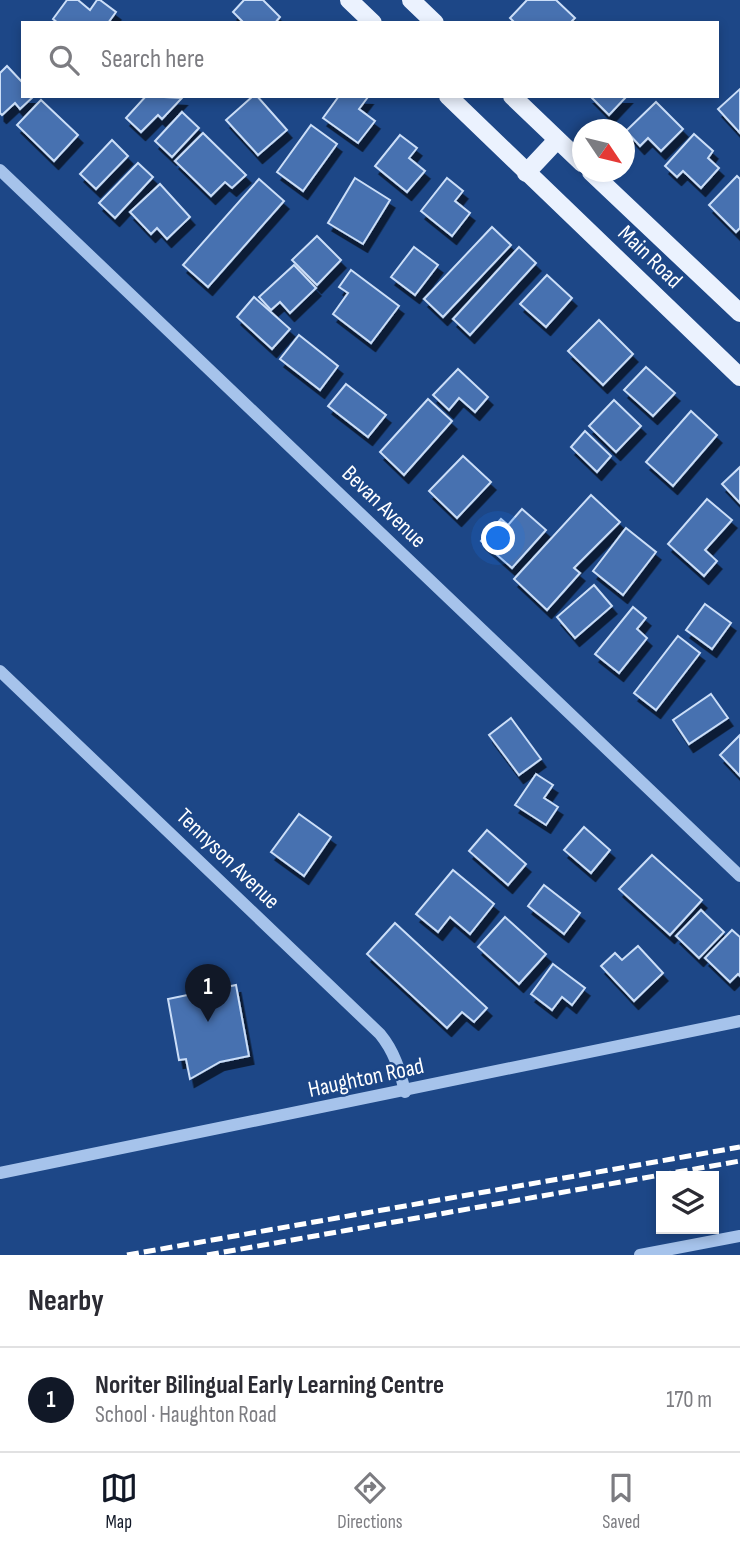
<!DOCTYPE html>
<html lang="en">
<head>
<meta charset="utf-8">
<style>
  :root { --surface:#fff; --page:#f2f2f3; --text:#2b2b33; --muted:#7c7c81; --line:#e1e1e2; --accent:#111827 }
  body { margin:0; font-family:"Sofia Sans Condensed",sans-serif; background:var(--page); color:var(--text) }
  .controls { position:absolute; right:21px; bottom:21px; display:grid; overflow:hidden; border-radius:0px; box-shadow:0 4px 10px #0003 }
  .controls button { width:63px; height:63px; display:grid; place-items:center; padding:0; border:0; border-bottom:2px solid var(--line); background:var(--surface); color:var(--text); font:35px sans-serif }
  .compass { position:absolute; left:572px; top:119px; width:63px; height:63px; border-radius:50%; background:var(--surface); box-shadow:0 4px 10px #0003; rotate:125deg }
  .you { position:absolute; left:499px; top:539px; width:24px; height:24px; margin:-18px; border:5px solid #fff; border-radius:50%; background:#1a73e8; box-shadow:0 0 0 10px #1a73e833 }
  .badge { display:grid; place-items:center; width:46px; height:46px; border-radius:50%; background:var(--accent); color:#fff; font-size:23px; font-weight:700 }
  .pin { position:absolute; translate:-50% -58px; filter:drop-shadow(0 2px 4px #0008) }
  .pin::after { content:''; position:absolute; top:37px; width:24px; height:21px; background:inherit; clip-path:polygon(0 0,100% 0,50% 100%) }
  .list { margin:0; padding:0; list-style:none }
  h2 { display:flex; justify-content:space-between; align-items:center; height:91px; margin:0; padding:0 28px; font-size:30px }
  h2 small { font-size:23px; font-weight:400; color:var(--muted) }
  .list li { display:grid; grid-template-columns:46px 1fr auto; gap:21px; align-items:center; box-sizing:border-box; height:105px; padding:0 28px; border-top:2px solid var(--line) }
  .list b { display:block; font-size:26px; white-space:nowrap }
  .list p { margin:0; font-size:23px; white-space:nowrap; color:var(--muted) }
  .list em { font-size:23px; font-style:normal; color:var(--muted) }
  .icon { flex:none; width:38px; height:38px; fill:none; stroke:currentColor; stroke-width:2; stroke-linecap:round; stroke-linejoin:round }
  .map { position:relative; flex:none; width:740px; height:1255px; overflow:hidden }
  .search { position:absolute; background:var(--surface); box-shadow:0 4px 10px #0003; left:21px; right:21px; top:21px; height:77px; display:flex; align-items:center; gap:18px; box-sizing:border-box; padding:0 24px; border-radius:0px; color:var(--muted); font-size:26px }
  .sheet { height:196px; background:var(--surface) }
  nav { display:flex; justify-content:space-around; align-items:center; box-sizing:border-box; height:98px; border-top:2px solid var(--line); background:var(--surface); font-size:19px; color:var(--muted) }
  nav a { display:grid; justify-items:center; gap:4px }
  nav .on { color:var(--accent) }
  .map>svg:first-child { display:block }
  .building { fill:#4671b0; stroke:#cbdef8; stroke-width:2; filter:url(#shadow) }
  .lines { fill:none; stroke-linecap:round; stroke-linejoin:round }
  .minor { stroke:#a6c3eb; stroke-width:12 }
  .major { stroke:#ebf2fe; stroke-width:18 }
  .rail { stroke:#fff; stroke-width:5; stroke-dasharray:12 5; stroke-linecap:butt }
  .labels { text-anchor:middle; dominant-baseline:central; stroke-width:5; stroke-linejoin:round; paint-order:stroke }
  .street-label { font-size:23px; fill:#fff; stroke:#1d4787 }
</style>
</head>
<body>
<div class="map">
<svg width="740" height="1255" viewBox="0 0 740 1255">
  <defs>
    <filter id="shadow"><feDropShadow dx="4.5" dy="8" stdDeviation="0" flood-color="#0009"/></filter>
  </defs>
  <rect width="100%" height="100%" fill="#1d4787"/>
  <!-- building -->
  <g class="building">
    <polygon points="67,0 78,0 90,10 97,0 100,0 116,12 108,23 58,23 53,19"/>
    <polygon points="244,0 263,0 280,17 275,23 244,23 233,12"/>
    <polygon points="527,0 556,0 575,18 570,23 515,23 510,18"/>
    <polygon points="7,66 23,83 23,96 34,96 20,109 15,103 2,115 0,113 0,73"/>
    <polygon points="740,89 740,133 718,109"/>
    <polygon points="146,96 182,98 162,119 158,115 141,132 126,118"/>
    <polygon points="253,96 257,96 287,130 258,155 226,120"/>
    <polygon points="339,96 368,97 359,109 375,121 358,143 323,118"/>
    <polygon points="590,96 627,96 609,115"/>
    <polygon points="41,100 78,135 54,161 17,125"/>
    <polygon points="656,102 683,129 661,151 648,138 640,146 626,131"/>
    <polygon points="182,112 199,128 172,157 155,141"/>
    <polygon points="311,125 337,144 303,191 277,172"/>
    <polygon points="203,133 246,175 232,188 225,182 211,196 175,161"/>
    <polygon points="694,134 713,151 708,158 719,168 701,188 683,171 677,177 665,166"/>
    <polygon points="400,135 417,148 409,158 425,171 407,192 375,166"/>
    <polygon points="112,140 128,156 96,189 80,174"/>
    <polygon points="138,163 153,177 115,218 99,203"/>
    <polygon points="737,176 740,179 740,228 736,232 709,205"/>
    <polygon points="355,178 390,200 363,244 328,223"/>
    <polygon points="447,178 463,191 455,201 470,213 452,236 421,211"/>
    <polygon points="259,179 284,201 208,287 183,265"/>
    <polygon points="160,184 190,217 167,239 157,228 151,234 130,212"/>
    <polygon points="492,227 511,245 443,317 424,299"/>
    <polygon points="317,236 341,260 317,285 292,260"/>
    <polygon points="414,247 438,265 415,295 391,277"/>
    <polygon points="519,247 536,263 470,335 453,319"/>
    <polygon points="294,265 316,288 290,313 280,302 271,310 259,297"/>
    <polygon points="351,270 399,306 371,343 333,314 348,293 339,287"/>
    <polygon points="547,275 572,298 546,327 520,304"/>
    <polygon points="254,297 290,329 272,349 237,317"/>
    <polygon points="599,320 633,354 603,385 568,351"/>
    <polygon points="299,335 338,366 320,390 280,359"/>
    <polygon points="646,367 675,393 653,416 624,390"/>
    <polygon points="458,369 488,397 475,412 459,398 449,410 433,395"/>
    <polygon points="346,384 386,415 368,437 328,406"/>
    <polygon points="428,399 452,421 404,475 380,452"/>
    <polygon points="614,400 641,426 616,452 589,426"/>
    <polygon points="691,411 717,435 673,486 646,462"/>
    <polygon points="585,431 611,456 597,472 571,447"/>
    <polygon points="463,456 491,482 457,518 429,491"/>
    <polygon points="740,467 740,503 722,484"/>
    <polygon points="591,495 620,522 574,568 580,573 547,610 514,579"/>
    <polygon points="707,499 732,520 705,550 717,561 704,576 668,544"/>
    <polygon points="522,509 546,530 512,568 481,541 501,519 508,525"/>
    <polygon points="626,528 656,552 623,595 593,571"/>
    <polygon points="594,585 612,606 575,638 557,617"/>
    <polygon points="705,604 731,623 712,649 686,630"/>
    <polygon points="633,607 646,618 637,629 647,638 619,673 595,654"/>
    <polygon points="678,636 700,653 656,710 634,693"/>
    <polygon points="711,694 728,718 689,744 673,720"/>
    <polygon points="511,718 541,759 519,775 489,735"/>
    <polygon points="740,735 740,776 720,755"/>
    <polygon points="536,774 553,785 544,798 558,807 546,825 515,805"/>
    <polygon points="299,814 331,837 304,876 271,852"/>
    <polygon points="584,827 610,850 591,873 564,850"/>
    <polygon points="487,830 526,864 508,885 469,851"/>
    <polygon points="652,855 702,900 670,935 619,889"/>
    <polygon points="453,870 494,904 470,934 450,917 438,932 416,914"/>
    <polygon points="544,885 580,913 564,934 528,906"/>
    <polygon points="701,910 724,932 699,958 676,936"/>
    <polygon points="505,917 546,954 519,984 478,947"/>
    <polygon points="395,923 487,1008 474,1022 462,1012 447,1028 367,954"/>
    <polygon points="732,930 740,937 740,976 738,974 730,982 705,958"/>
    <polygon points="638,946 663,973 634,1001 601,966 615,953 622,960"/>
    <polygon points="553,964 585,988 572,1005 562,997 552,1010 531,994"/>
    <polygon points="236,985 249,1056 220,1062 190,1079 186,1059 179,1060 168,999"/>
  </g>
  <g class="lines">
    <!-- minor -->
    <g class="minor">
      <polyline points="0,170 740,876"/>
      <path d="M0 671 380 1034C394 1051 400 1070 405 1092"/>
      <polyline points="0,1173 740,1021"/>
      <polyline points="640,1255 740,1236"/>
    </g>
    <!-- major -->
    <g class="major">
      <polyline points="349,0 373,23"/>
      <polyline points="411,0 435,23"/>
      <polyline points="448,96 740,377"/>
      <polyline points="512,96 582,163"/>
      <polyline points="591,172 740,313"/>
      <polyline points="526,173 557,140"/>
    </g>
    <!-- rail -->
    <g class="rail">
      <polyline points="127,1255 740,1147"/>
      <polyline points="207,1255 740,1161"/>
    </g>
  </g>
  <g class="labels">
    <!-- street labels -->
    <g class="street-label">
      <text transform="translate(650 257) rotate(44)">Main Road</text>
      <text transform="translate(384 507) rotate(44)">Bevan Avenue</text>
      <text transform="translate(228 859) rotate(44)">Tennyson Avenue</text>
      <text transform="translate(366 1078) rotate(-12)">Haughton Road</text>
    </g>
  </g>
</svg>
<div class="controls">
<button><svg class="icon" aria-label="layers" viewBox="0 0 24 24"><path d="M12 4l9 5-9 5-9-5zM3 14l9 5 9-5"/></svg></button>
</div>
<svg class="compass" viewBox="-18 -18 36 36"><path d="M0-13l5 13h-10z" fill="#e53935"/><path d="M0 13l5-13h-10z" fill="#7c7c81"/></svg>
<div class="you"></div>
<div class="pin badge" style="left:208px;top:1022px">1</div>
<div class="search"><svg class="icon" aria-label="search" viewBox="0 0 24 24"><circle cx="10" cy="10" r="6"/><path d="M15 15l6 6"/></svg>Search here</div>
</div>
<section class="sheet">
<h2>Nearby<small></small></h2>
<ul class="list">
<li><span class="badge">1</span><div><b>Noriter Bilingual Early Learning Centre</b><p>School · Haughton Road</p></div><em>170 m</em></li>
</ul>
</section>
<nav>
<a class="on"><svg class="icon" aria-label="map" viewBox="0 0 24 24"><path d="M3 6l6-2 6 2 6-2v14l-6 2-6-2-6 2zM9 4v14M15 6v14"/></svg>Map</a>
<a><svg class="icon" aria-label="directions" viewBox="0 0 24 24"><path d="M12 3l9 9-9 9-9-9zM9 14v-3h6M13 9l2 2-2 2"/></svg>Directions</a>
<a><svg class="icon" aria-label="saved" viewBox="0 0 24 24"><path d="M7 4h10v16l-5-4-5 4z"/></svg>Saved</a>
</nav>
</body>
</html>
